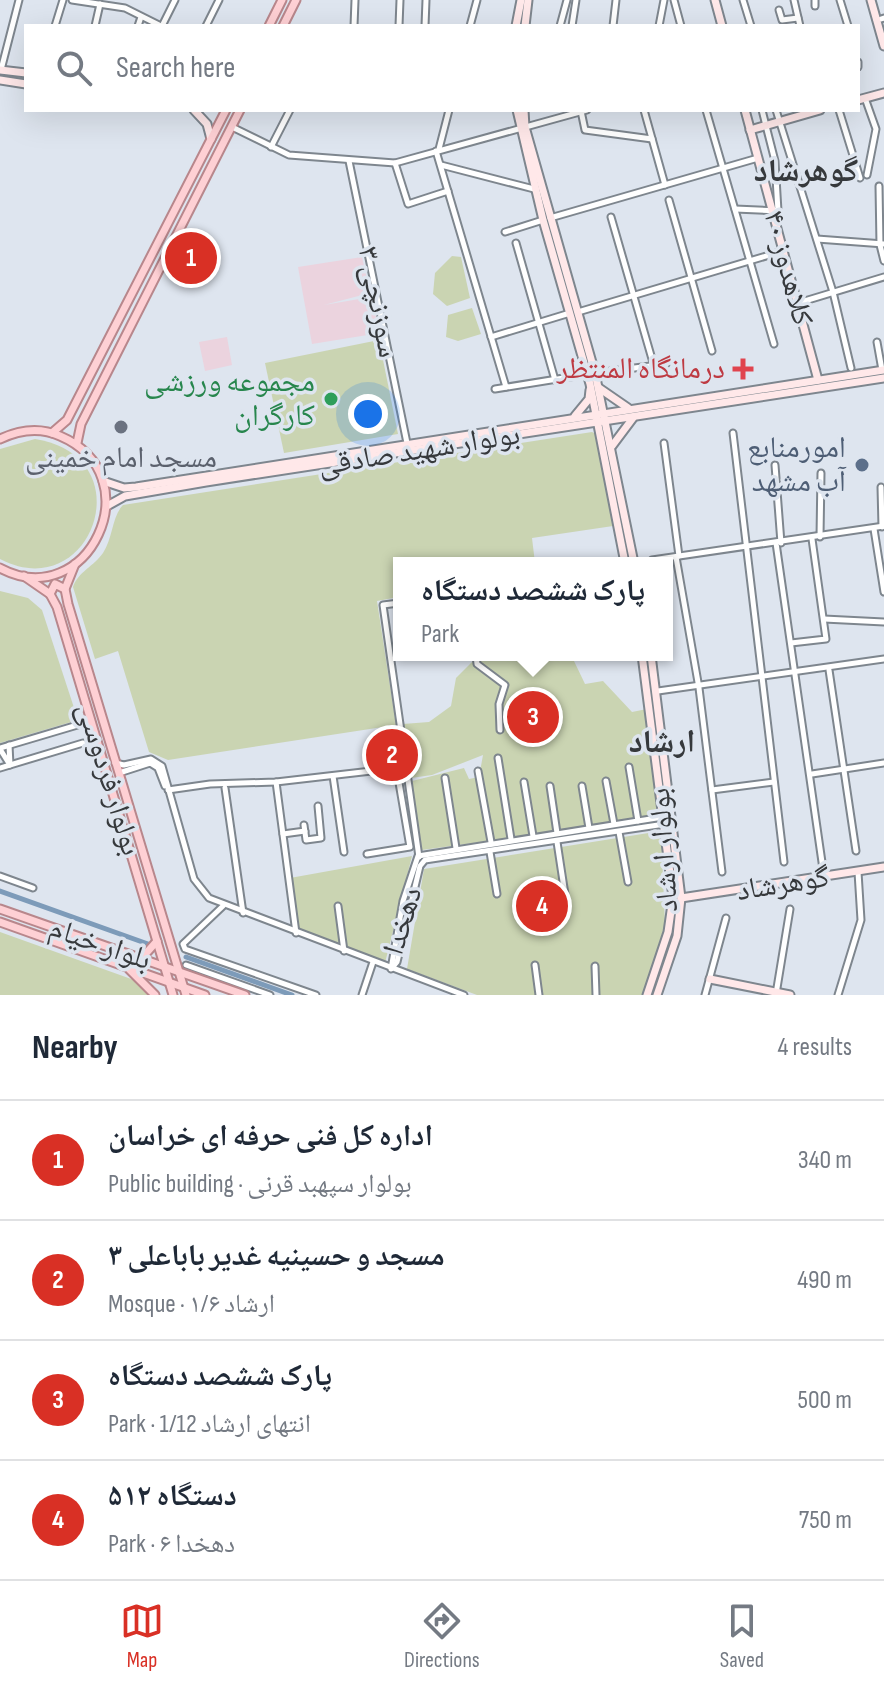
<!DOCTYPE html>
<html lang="en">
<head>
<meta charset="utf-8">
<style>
  :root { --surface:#fff; --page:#f6f6f7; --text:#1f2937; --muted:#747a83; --line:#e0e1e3; --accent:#d93025 }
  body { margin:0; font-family:"Sofia Sans Condensed","Noto Naskh Arabic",sans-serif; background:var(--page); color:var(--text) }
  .you { position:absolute; left:368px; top:414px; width:28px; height:28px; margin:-20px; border:6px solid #fff; border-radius:50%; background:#1a73e8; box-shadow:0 0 0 12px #1a73e833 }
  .badge { display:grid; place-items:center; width:52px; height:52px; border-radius:50%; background:var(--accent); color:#fff; font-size:26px; font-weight:700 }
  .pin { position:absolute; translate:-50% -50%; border:4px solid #fff; box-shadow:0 2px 8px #0006 }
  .popup { position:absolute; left:393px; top:557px; width:280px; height:104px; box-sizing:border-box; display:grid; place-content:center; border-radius:0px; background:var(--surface); filter:drop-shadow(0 2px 6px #0005); font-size:26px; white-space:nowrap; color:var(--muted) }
  .popup b { font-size:30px; color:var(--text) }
  .popup::after { content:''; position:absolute; left:50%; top:100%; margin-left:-16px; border:16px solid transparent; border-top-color:var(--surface) }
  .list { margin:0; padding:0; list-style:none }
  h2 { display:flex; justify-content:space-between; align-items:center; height:104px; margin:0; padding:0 32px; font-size:34px }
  h2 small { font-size:26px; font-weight:400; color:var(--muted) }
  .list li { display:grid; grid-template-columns:52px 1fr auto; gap:24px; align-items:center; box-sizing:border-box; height:120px; padding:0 32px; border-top:2px solid var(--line) }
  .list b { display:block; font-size:30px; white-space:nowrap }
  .list p { margin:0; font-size:26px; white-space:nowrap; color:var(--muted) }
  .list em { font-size:26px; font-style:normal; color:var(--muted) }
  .icon { flex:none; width:44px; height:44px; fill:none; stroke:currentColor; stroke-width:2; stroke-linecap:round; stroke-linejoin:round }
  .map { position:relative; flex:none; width:884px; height:995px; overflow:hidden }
  .search { position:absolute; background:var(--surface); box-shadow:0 8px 32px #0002; left:24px; right:24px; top:24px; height:88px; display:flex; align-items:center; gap:20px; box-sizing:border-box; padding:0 28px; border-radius:0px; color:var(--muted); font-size:30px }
  .sheet { height:584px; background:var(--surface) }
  nav { display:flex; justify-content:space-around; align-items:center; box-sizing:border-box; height:112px; border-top:2px solid var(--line); background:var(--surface); font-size:22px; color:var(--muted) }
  nav a { display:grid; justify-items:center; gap:4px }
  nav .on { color:var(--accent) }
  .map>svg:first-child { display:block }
  .commercial { fill:#ebd3de }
  .green { fill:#cad4b2 }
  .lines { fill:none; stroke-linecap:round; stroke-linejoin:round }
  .canal { stroke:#7d9bb9; stroke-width:5 }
  .street-casing { stroke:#7e868e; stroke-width:9 }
  .secondary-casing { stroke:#7e868e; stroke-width:11 }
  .primary-casing { stroke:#b8878c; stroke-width:11 }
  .street { stroke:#fff; stroke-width:5 }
  .secondary { stroke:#ffe8e9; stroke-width:7 }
  .primary { stroke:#fed0d4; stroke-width:7 }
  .health-dot { fill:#e0444e; stroke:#dee5ef; stroke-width:3 }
  .leisure-dot { fill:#2e9e5b; stroke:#dee5ef; stroke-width:3 }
  .worship-dot { fill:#6b7280; stroke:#dee5ef; stroke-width:3 }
  .service-dot { fill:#5c6f8a; stroke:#dee5ef; stroke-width:3 }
  .labels { text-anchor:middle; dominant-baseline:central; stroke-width:7; stroke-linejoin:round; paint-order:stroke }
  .street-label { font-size:30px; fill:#36393c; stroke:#dee5ef }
  .health-label { font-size:30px; fill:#be3a42; stroke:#dee5ef; text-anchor:end }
  .leisure-label { font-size:30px; fill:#27864d; stroke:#dee5ef; text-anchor:end }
  .service-label { font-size:30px; fill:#4e5e75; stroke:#dee5ef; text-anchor:end }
  .worship-label { font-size:30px; fill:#5b616d; stroke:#dee5ef }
  .neighbourhood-label { font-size:32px; font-weight:bold; fill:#36393c; stroke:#dee5ef }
</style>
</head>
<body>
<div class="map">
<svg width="884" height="995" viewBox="0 0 884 995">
  <rect width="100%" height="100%" fill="#dee5ef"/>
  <!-- commercial -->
  <g class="commercial">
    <polygon points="362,257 370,293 324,305 371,297 380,333 312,344 298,267"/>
    <polygon points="227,337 232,365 205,371 199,342"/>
  </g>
  <!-- green -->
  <g class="green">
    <polygon points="452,256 461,257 470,298 447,306 433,294 435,273"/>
    <polygon points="472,308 481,334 458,341 446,337 448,315"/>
    <polygon points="379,340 398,434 284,453 265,363"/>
    <path d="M592 432 596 434 613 526 532 538 535 563H399V597L377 601 396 725 168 760 149 752 118 651 95 659 73 587C78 572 94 566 103 553 113 538 112 516 123 505Z"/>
    <path d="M35 439C145 456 92 607 0 559V449Z"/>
    <polygon points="0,591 28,598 42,610 78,720 0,743"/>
    <polygon points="479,655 564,655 574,661 585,684 603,681 632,712 652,708 664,817 422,850 412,781 464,768 469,779 479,777 483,755 432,775 411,778 403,724 429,722 451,706 456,678"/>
    <polygon points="661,831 665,924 643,995 477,995 407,969 424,869"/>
    <polygon points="412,856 385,963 298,933 290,878"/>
    <polygon points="0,932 134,980 149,995 0,995"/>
  </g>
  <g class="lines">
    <!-- canal -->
    <g class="canal">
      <polyline points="0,891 148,944"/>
      <polyline points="186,957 292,995"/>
    </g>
    <!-- street casing -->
    <g class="street-casing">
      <g id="street">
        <polyline points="72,0 125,8 161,26"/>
        <polyline points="674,0 681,26"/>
        <polyline points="743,0 751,26"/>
        <polyline points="794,0 800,26"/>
        <polyline points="840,0 848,26"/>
        <polyline points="815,6 815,0"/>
        <polyline points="779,10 782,20 798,18"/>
        <polyline points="881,19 884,18"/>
        <polyline points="55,26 63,0"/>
        <polyline points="95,26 100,4"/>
        <polyline points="138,26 141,17"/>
        <polyline points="162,26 175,0"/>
        <polyline points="206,26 219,0"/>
        <polyline points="354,26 355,0"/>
        <polyline points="399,26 400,0"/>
        <polyline points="425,26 426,0"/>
        <polyline points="470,26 477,0"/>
        <polyline points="560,26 567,0"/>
        <polyline points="572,26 576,0"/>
        <polyline points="613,26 616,0"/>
        <polyline points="659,26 664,0"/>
        <polyline points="858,62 858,67"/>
        <polyline points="1,70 19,0"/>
        <polyline points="865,98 876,129 867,175"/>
        <polyline points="644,110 665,185"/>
        <polyline points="706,110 774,344"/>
        <polyline points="776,110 833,292 851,368"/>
        <polyline points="839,110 860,178"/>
        <polyline points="581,111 585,130 652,139"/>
        <polyline points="232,127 289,155 395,163 587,110"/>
        <polyline points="271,147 290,110"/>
        <polyline points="439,149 449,110"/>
        <polyline points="436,151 506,387"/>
        <polyline points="349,161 407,443"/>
        <polyline points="395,163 408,204 448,191"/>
        <polyline points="441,165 534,189"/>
        <polyline points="879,186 880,245 884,261"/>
        <polyline points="669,200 712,351"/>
        <polyline points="735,209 778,211 775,161 762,110"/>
        <polyline points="611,217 654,366"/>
        <polyline points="550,218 758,158"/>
        <polyline points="505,232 543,220"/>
        <polyline points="817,239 884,244"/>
        <polyline points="516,243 555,380"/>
        <polyline points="798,303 884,277"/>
        <polyline points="578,312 783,251"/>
        <polyline points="491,337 570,313"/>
        <polyline points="877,342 882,370"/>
        <polyline points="595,373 666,364"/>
        <polyline points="495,389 576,376"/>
        <polyline points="733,433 784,862"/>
        <polyline points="664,443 679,556"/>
        <polyline points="775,465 781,543"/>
        <polyline points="881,487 882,527"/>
        <polyline points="874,529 884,592"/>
        <polyline points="820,537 821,473"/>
        <polyline points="776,543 824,876"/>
        <polyline points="676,557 699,688 722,872"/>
        <polyline points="652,560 884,526"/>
        <polyline points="399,603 383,605 419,857"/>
        <polyline points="824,619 884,622"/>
        <polyline points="791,643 826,639 812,539"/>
        <polyline points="476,655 477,664 505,685 499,704 500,730"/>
        <polyline points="829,670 856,851"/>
        <polyline points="658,691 884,659"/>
        <polyline points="0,748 91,721"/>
        <polyline points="0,749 10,765 9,745"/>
        <polyline points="498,758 511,839"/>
        <polyline points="115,763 124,765 151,759 162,766 194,879 209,898 464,995"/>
        <polyline points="629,767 638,821"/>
        <polyline points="0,768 83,743"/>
        <polyline points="478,771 491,842"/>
        <polyline points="119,773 150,763 158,768 165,786"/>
        <polyline points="812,774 884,763"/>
        <polyline points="333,776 344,852"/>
        <polyline points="445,778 456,848"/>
        <polyline points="606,781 614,824"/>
        <polyline points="276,782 296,933"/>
        <polyline points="524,782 533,836"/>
        <polyline points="550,786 557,833"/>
        <polyline points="582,786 589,828"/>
        <polyline points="225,788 243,913"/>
        <polyline points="168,790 210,784 276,782 406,767"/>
        <polyline points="712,790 774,782"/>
        <polyline points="304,825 306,840 321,838 318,806"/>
        <polyline points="619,832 628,882"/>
        <polyline points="283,834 305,831"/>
        <polyline points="557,842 566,901"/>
        <polyline points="490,852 497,894"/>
        <polyline points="367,854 410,847 390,730"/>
        <polyline points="0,876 33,888"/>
        <polyline points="223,906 183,944 185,949 316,995"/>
        <polyline points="338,906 344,951"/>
        <polyline points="186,965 270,995"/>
        <polyline points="535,965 539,995"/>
        <polyline points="595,966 596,995"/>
        <polyline points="392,968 397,962 420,866 425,860 665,824"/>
        <polyline points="391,969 403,901 418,856 663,817"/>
        <polyline points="776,994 790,909"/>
        <polyline points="362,995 373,962"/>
        <polyline points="705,995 726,918"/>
        <polyline points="838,995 861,920 858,872"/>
      </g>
    </g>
    <!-- secondary casing -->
    <g class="secondary-casing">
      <g id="secondary">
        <polyline points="715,0 722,26"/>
        <polyline points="871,0 884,46"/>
        <polyline points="516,26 521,0"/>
        <polyline points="525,26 528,0"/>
        <polyline points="0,70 26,73"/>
        <polyline points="0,80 26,84"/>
        <polyline points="858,100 884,93"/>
        <polyline points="194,110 207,124 211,139"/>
        <polyline points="517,110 543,220 590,384 625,563"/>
        <polyline points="524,110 525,127 595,373 634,563"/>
        <polyline points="745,110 818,380"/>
        <polyline points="750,130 820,110"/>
        <polyline points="599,388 628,408"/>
        <polyline points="575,416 589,399 590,390"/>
        <polyline points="612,446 633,418"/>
        <polyline points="103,481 124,488 136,487 884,370"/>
        <polyline points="107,506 125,496 206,482 884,378"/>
        <polyline points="642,655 673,897 668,932 647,995"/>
        <polyline points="651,655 681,898 677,936 657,995"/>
        <polyline points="681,898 884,867"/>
        <polyline points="710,979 790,995"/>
      </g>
    </g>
    <!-- primary casing -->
    <g class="primary-casing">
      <g id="primary">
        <polyline points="269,26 282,0"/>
        <polyline points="283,26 296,0"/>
        <polyline points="52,433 67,420 226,110"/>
        <path d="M0 439C19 430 40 427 60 436 154 476 88 615 0 568"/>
        <polyline points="77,443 81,424 240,110"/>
        <polyline points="75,564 65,589 68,604 186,995"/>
        <polyline points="24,576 50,594 57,607 173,995"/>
        <polyline points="50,594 55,584 65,589"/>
        <polyline points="0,909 245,995"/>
        <polyline points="0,922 205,995"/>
        <polyline points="141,959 157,941"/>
        <polyline points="129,969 155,995"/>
      </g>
    </g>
    <!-- street -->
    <use href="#street" class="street"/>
    <!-- secondary -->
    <use href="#secondary" class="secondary"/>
    <!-- primary -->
    <use href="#primary" class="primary"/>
  </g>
  <!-- markers -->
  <path class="health-dot" d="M739 357h8v8h8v8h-8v8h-8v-8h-8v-8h8z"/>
  <circle class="leisure-dot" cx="331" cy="399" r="8"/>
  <circle class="worship-dot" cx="121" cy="427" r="8"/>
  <circle class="service-dot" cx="862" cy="465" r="8"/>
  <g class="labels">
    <!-- street labels -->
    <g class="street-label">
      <text transform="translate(788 268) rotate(75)">کلاهدوز ۴۰</text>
      <text transform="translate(378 302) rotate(79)">سوزنچی ۳</text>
      <text transform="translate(419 450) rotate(-9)">بولوار شهید صادقی</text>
      <text transform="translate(109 779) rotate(73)">بولوار فردوسی</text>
      <text transform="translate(664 850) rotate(-94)">بولوار ارشاد</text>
      <text transform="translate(783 884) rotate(-9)">گوهرشاد</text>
      <text transform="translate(403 921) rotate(-73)">دهخدا</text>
      <text transform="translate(100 944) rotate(19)">بلوار خیام</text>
    </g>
    <!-- health labels -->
    <g class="health-label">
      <text x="725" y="369">درمانگاه المنتظر</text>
    </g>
    <!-- leisure labels -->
    <g class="leisure-label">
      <text x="315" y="382">مجموعه ورزشی<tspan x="315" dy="34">کارگران</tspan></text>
    </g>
    <!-- service labels -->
    <g class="service-label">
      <text x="846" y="448">امورمنابع<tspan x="846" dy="34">آب مشهد</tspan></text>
    </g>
    <!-- worship labels -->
    <g class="worship-label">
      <text x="121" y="458">مسجد امام خمینی</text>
    </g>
    <!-- neighbourhood labels -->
    <g class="neighbourhood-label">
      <text x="806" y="171">گوهرشاد</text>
      <text x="662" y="742">ارشاد</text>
    </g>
  </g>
</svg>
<div class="you"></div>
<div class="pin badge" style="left:191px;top:258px">1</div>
<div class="pin badge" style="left:392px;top:755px">2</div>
<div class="pin badge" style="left:533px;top:717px">3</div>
<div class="popup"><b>پارک‌ ششصد دستگاه</b>Park</div>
<div class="pin badge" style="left:542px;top:906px">4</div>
<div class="search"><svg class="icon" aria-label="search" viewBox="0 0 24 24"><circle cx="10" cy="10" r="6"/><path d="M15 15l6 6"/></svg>Search here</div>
</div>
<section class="sheet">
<h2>Nearby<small>4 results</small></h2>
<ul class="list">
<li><span class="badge">1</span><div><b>اداره کل فنی حرفه ای خراسان</b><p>Public building · بولوار سپهبد قرنی</p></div><em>340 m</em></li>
<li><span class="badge">2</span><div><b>مسجد و حسینیه غدیر باباعلی ۳</b><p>Mosque · ارشاد ۱/۶</p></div><em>490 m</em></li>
<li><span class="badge">3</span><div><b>پارک‌ ششصد دستگاه</b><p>Park · انتهای ارشاد 1/12</p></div><em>500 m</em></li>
<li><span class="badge">4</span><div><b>۵۱۲ دستگاه</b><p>Park · دهخدا ۶</p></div><em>750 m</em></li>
</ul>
</section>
<nav>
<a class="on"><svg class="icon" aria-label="map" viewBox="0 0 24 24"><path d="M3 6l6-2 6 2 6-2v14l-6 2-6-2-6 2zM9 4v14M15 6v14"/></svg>Map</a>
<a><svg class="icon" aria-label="directions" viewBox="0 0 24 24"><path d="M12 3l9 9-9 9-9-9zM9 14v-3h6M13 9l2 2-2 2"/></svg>Directions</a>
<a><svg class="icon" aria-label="saved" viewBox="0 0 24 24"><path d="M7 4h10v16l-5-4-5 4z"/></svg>Saved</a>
</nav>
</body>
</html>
